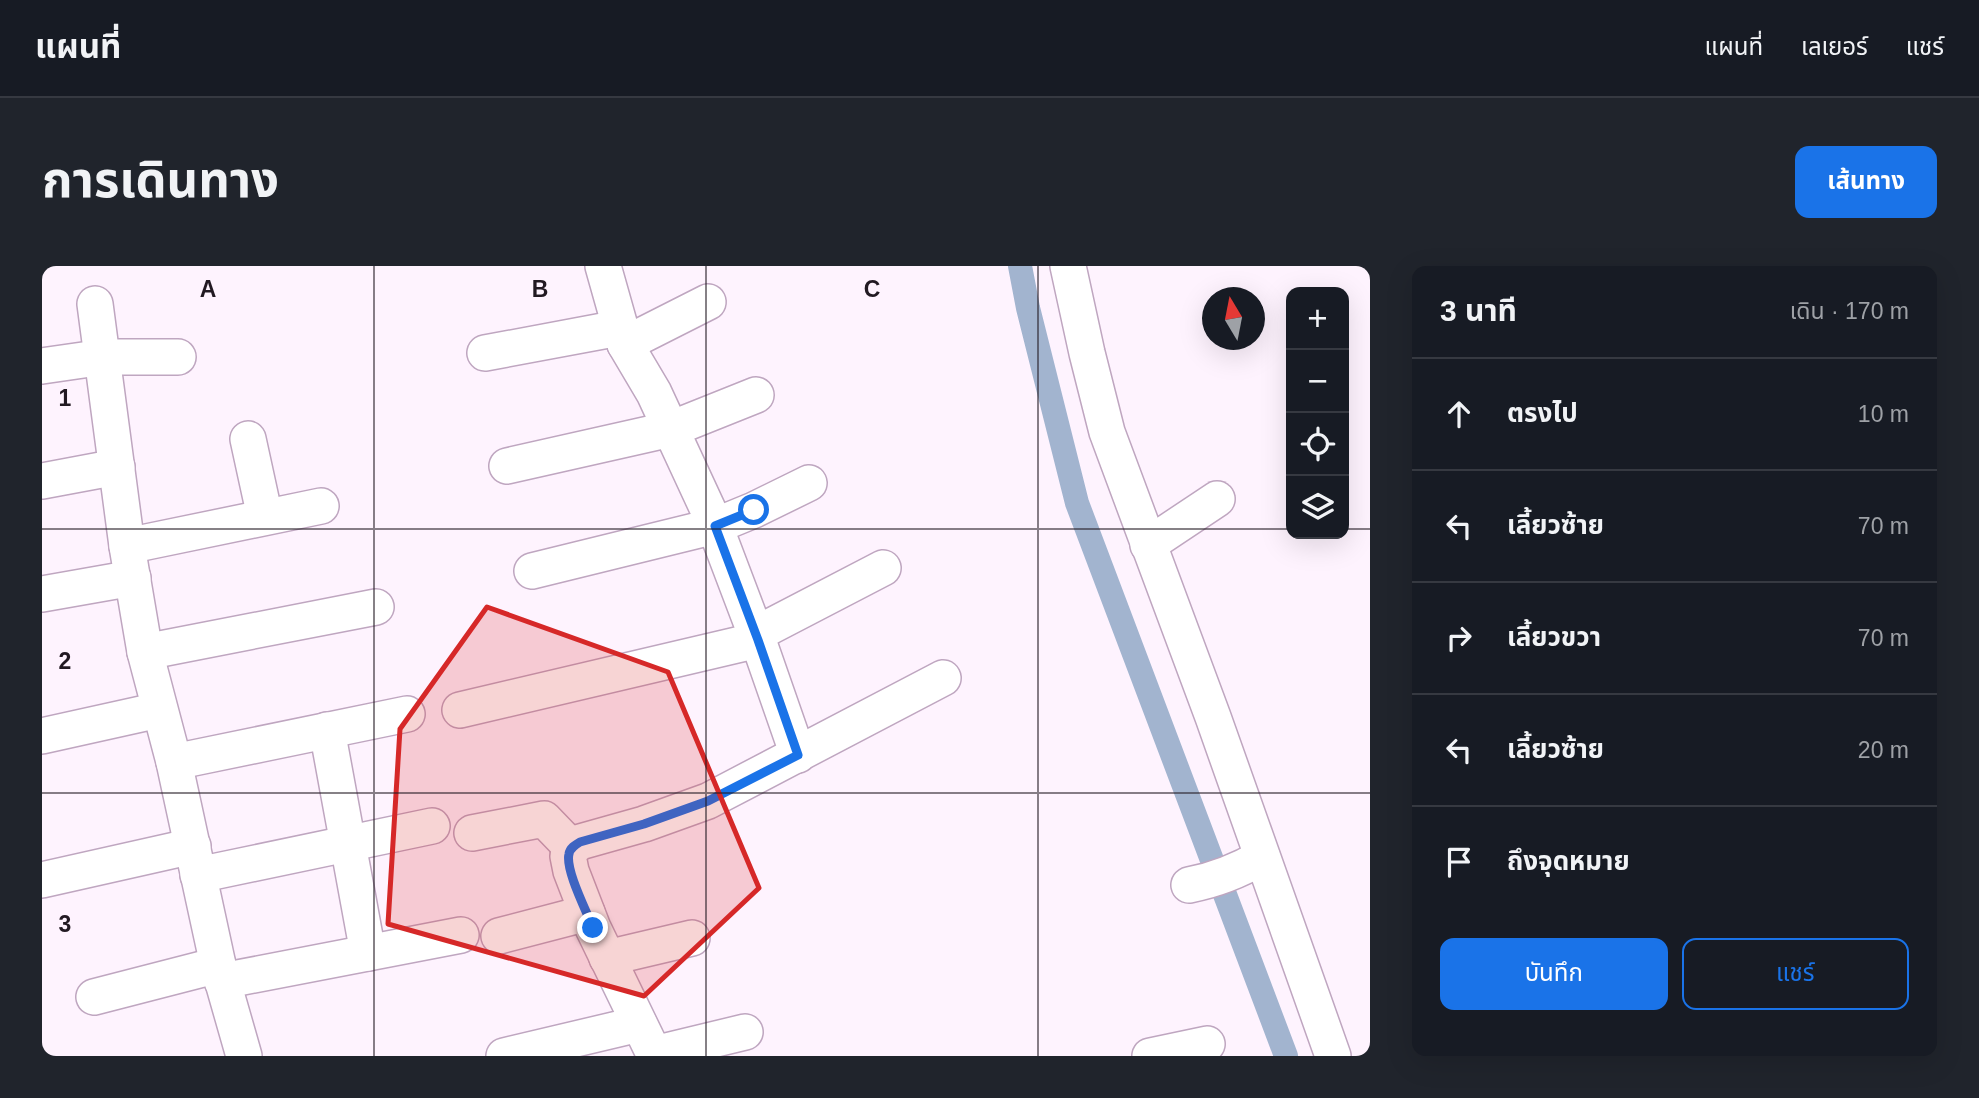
<!DOCTYPE html>
<html lang="th">
<head>
<meta charset="utf-8">
<style>
  :root { --surface:#171b24; --page:#20242c; --text:#f1f3f6; --muted:#9ea1a6; --line:#363941; --accent:#1a73e8 }
  body { margin:0; font-family:Arial,"Noto Sans Thai",sans-serif; background:var(--page); color:var(--text) }
  .controls { position:absolute; right:21px; top:21px; display:grid; overflow:hidden; border-radius:14px; box-shadow:0 7px 28px #0002 }
  .controls button { width:63px; height:63px; display:grid; place-items:center; padding:0; border:0; border-bottom:2px solid var(--line); background:var(--surface); color:var(--text); font:35px sans-serif }
  .compass { position:absolute; left:1160px; top:21px; width:63px; height:63px; border-radius:50%; background:var(--surface); box-shadow:0 7px 28px #0002; rotate:350deg }
  .stop { position:absolute; width:21px; height:21px; margin:-16px; border:5px solid #1a73e8; border-radius:50%; background:#fff }
  .stop.end { background:#1a73e8; border-color:#fff; box-shadow:0 2px 7px #0008 }
  .list { margin:0; padding:0; list-style:none }
  h2 { display:flex; justify-content:space-between; align-items:center; height:91px; margin:0; padding:0 28px; font-size:30px }
  h2 small { font-size:23px; font-weight:400; color:var(--muted) }
  .list li { display:grid; grid-template-columns:46px 1fr auto; gap:21px; align-items:center; box-sizing:border-box; height:112px; padding:0 28px; border-top:2px solid var(--line) }
  .list b { display:block; font-size:26px; white-space:nowrap }
  .list em { font-size:23px; font-style:normal; color:var(--muted) }
  .actions { display:flex; gap:14px; padding:21px 28px }
  .actions a { flex:1; padding:16px 0; border:2px solid var(--accent); border-radius:14px; text-align:center; font-size:24px; color:var(--accent) }
  .actions .main { background:var(--accent); color:#fff }
  .icon { flex:none; width:38px; height:38px; fill:none; stroke:currentColor; stroke-width:2; stroke-linecap:round; stroke-linejoin:round }
  .map { position:relative; flex:none; width:1328px; height:790px; overflow:hidden; border-radius:14px }
  header { display:flex; align-items:center; gap:42px; box-sizing:border-box; height:98px; padding:0 35px; background:var(--surface); border-bottom:2px solid var(--line) }
  header strong { font-size:33px }
  nav { display:flex; gap:38px; margin-inline-start:auto; font-size:24px }
  .intro { display:flex; align-items:center; justify-content:space-between; box-sizing:border-box; height:168px; padding:0 42px }
  h1 { margin:0; font-size:49px }
  .button { padding:18px 32px; border-radius:14px; background:var(--accent); color:#fff; font-size:24px; font-weight:700 }
  main { display:flex; gap:42px; padding:0 42px }
  aside { flex:1; background:var(--surface); border-radius:14px; box-shadow:0 7px 28px #0002 }
  .map>svg:first-child { display:block }
  .lines { fill:none; stroke-linecap:round; stroke-linejoin:round }
  .canal { stroke:#a2b4cf; stroke-width:24 }
  .minor-casing { stroke:#bfa6c0; stroke-width:38 }
  .minor { stroke:#fff; stroke-width:35 }
  .route { stroke:#1a73e8; stroke-width:9 }
  .marked { fill:#d62828; fill-opacity:0.2; stroke:#d62828; stroke-width:5; stroke-linejoin:round }
  .grid { fill:none; stroke:#221922; stroke-width:2; stroke-opacity:0.55 }
  .grid-label { font-size:23px; text-anchor:middle; font-weight:bold; fill:#221922; stroke:#fef3fe; stroke-width:5; stroke-linejoin:round; paint-order:stroke }
</style>
</head>
<body>
<header>
<strong>แผนที่</strong>
<nav><a>แผนที่</a><a>เลเยอร์</a><a>แชร์</a></nav>
</header>
<div class="intro"><h1>การเดินทาง</h1><a class="button">เส้นทาง</a></div>
<main>
<div class="map">
<svg width="1328" height="790" viewBox="0 0 1328 790">
  <rect width="100%" height="100%" fill="#fef3fe"/>
  <g class="lines">
    <!-- canal -->
    <polyline class="canal" points="978,0 986,42 1035,237 1244,790"/>
    <!-- minor casing -->
    <g class="minor-casing">
      <g id="minor">
        <polyline points="561,0 583,78 612,127 669,250 716,374 756,489"/>
        <polyline points="1026,0 1045,87 1065,166 1171,451 1291,790"/>
        <polyline points="53,38 85,280 103,386 132,496 176,699 202,790"/>
        <polyline points="583,78 666,36"/>
        <polyline points="443,87 577,62"/>
        <polyline points="0,100 62,91 136,91"/>
        <polyline points="206,173 223,251"/>
        <polyline points="465,200 629,163 714,129"/>
        <polyline points="0,215 75,201"/>
        <polyline points="1106,279 1175,233"/>
        <polyline points="85,280 279,240"/>
        <polyline points="490,305 673,260 712,244 767,217"/>
        <polyline points="0,328 91,312"/>
        <polyline points="714,368 841,302"/>
        <polyline points="103,386 334,341"/>
        <polyline points="418,444 716,374"/>
        <polyline points="285,464 326,687"/>
        <polyline points="0,470 117,444"/>
        <polyline points="132,496 365,448"/>
        <polyline points="430,567 502,553 530,582"/>
        <polyline points="156,609 390,560"/>
        <polyline points="0,614 151,580"/>
        <path d="M1147 619C1173 614 1198 604 1220 591"/>
        <polyline points="457,670 545,647"/>
        <polyline points="565,692 650,672"/>
        <polyline points="180,715 419,669"/>
        <polyline points="52,731 176,699"/>
        <polyline points="612,788 703,766"/>
        <polyline points="462,790 597,758"/>
        <polyline points="613,790 551,662 529,605 526,590 530,582 538,576 602,558 666,535 901,412"/>
        <polyline points="1108,790 1165,778"/>
      </g>
    </g>
    <!-- minor -->
    <use href="#minor" class="minor"/>
  </g>
  <g class="lines">
    <!-- route -->
    <path class="route" d="M551 662C545 646 523 604 527 588 528 582 533 579 538 576L602 558 666 535 756 489 716 374 673 260 712 244"/>
  </g>
  <!-- marked area -->
  <path class="marked" d="M445 341 626 406 717 622 602 730 346 658 358 463Z"/>
  <!-- grid -->
  <path class="grid" d="M332 0V790M664 0V790M996 0V790M0 263H1249M1302 263H1328M0 527H1328"/>
  <g class="grid-label">
    <text x="166" y="31">A</text>
    <text x="498" y="31">B</text>
    <text x="830" y="31">C</text>
    <text x="23" y="140">1</text>
    <text x="23" y="403">2</text>
    <text x="23" y="666">3</text>
  </g>
</svg>
<div class="controls">
<button>+</button>
<button>−</button>
<button><svg class="icon" aria-label="locate" viewBox="0 0 24 24"><circle cx="12" cy="12" r="6"/><path d="M12 2v4M12 18v4M2 12h4M18 12h4"/></svg></button>
<button><svg class="icon" aria-label="layers" viewBox="0 0 24 24"><path d="M12 4l9 5-9 5-9-5zM3 14l9 5 9-5"/></svg></button>
</div>
<svg class="compass" viewBox="-18 -18 36 36"><path d="M0-13l5 13h-10z" fill="#e53935"/><path d="M0 13l5-13h-10z" fill="#9ea1a6"/></svg>
<div class="stop" style="left:712px;top:244px"></div>
<div class="stop end" style="left:551px;top:662px"></div>
</div>
<aside>
<h2>3 นาที<small>เดิน · 170 m</small></h2>
<ul class="list">
<li><svg class="icon" aria-label="ahead" viewBox="0 0 24 24"><path d="M12 20V5M6 11l6-6 6 6"/></svg><div><b>ตรงไป</b></div><em>10 m</em></li>
<li><svg class="icon" aria-label="left" viewBox="0 0 24 24"><path d="M17 20v-9H6M10 6l-5 5 5 5"/></svg><div><b>เลี้ยวซ้าย</b></div><em>70 m</em></li>
<li><svg class="icon" aria-label="right" viewBox="0 0 24 24"><path d="M7 20v-9h11M14 6l5 5-5 5"/></svg><div><b>เลี้ยวขวา</b></div><em>70 m</em></li>
<li><svg class="icon" aria-label="left" viewBox="0 0 24 24"><path d="M17 20v-9H6M10 6l-5 5 5 5"/></svg><div><b>เลี้ยวซ้าย</b></div><em>20 m</em></li>
<li><svg class="icon" aria-label="arrive" viewBox="0 0 24 24"><path d="M6 21V4h12l-3 4 3 4H6"/></svg><div><b>ถึงจุดหมาย</b></div></li>
</ul>
<div class="actions"><a class="main">บันทึก</a><a>แชร์</a></div>
</aside>
</main>
</body>
</html>
